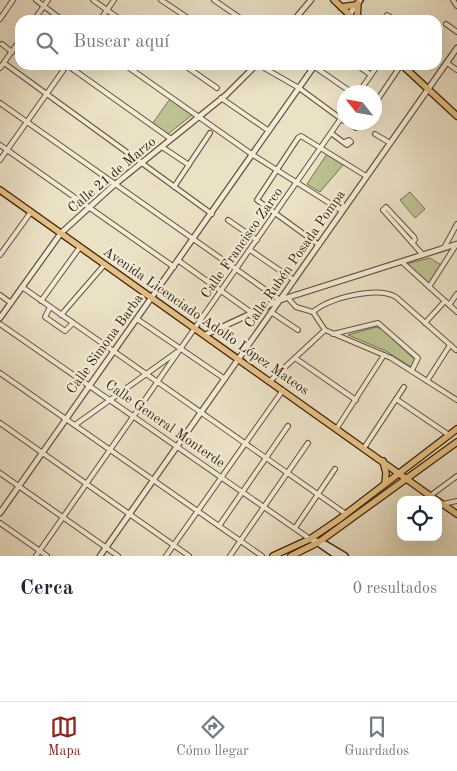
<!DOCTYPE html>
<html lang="es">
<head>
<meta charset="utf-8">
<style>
  :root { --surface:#fff; --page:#f2f2f3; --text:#1f2937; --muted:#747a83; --line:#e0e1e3; --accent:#8f2418 }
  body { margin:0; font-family:"Old Standard TT",serif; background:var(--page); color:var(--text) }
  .controls { position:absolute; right:15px; bottom:15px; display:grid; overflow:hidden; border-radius:10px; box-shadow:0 5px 20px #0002 }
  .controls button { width:45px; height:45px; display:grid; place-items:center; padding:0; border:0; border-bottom:1px solid var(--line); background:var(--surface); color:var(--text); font:25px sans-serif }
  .compass { position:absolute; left:337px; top:85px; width:45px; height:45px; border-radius:50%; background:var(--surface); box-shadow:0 5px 20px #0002; rotate:301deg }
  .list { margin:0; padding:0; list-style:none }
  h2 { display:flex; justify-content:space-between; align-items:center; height:65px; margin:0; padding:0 20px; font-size:21px }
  h2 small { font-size:16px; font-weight:400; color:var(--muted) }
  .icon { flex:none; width:28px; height:28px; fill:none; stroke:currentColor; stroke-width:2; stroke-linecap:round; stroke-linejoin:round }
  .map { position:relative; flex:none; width:457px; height:556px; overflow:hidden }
  .search { position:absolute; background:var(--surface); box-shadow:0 5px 20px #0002; left:15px; right:15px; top:15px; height:55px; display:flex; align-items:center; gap:12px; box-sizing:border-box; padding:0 18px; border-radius:15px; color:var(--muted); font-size:19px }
  .sheet { height:145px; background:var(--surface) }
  nav { display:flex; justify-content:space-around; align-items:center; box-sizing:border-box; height:70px; border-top:1px solid var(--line); background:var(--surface); font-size:14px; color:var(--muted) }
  nav a { display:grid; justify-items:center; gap:2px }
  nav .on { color:var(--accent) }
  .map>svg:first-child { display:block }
  .green { fill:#bcc291; stroke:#7a7250 }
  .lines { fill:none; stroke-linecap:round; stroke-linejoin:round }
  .minor-casing { stroke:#65513d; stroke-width:6 }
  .tertiary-casing { stroke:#65513d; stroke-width:7 }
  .secondary-casing { stroke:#382110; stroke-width:8 }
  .primary-casing { stroke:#382110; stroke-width:8 }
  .minor { stroke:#f2ecd9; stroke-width:4 }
  .tertiary { stroke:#f2ecd9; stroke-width:4.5 }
  .secondary { stroke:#f2ecd9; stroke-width:5 }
  .primary { stroke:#e6c082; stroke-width:5.5 }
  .labels { text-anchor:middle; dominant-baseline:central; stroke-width:4.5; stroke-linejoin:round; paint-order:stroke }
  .street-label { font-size:14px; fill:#382110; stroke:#f2ecd9 }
</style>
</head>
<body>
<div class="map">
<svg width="457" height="556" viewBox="0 0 457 556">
  <rect width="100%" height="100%" fill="#ebe1c5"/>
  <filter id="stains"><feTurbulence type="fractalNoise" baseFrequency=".004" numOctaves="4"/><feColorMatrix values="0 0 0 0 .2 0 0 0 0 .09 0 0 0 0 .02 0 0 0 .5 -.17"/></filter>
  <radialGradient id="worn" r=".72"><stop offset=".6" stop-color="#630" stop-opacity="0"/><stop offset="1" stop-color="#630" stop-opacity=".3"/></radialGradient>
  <!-- green -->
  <g class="green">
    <polygon points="170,99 192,115 168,134 152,124"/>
    <polygon points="327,154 343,165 320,192 307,184"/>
    <polygon points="410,192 425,209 415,218 400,200"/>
    <polygon points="430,258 441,265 429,284 406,264"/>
    <polygon points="376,327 382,329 416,361 411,367 386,351 348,335"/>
  </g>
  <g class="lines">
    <!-- minor casing -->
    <g class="minor-casing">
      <g id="minor">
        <polyline points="36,0 62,20"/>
        <polyline points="93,0 121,20"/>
        <polyline points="161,0 191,20"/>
        <polyline points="214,0 243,20"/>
        <polyline points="453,0 457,6"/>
        <polyline points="0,19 13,0"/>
        <polyline points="34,20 48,0"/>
        <polyline points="100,20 114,0"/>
        <polyline points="383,20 387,15 396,20"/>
        <polyline points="446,24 457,32"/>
        <polyline points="2,44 12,52"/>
        <polyline points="4,63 212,214"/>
        <polyline points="447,63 457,70"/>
        <polyline points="67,65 171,139"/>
        <polyline points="125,65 253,155 342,211"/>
        <polyline points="184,65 217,88"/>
        <polyline points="259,65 299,88 344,121"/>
        <polyline points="312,65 351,92"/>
        <polyline points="357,65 371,75"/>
        <polyline points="0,68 20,40"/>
        <polyline points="359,92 378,65"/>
        <polyline points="221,98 269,131"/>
        <polyline points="0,103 280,300"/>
        <polyline points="374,105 401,65"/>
        <polyline points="347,122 356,128 362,122"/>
        <polyline points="331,133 347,145 351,142 349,140 344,142"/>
        <polyline points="375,134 390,143"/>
        <polyline points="0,145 174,267"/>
        <polyline points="162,147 189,165"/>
        <polyline points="0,160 67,65"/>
        <polyline points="174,187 210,133"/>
        <polyline points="383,210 423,255"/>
        <polyline points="383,210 386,207 414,237 415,240 412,243"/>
        <polyline points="228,220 257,240"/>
        <polyline points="319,245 257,200 298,138 301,136 366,176"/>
        <polyline points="444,248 457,224"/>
        <polyline points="250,250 294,280"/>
        <polyline points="0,255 31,212"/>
        <polyline points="179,261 252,313"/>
        <polyline points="402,262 457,312"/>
        <polyline points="22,287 346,514"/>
        <polyline points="429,287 456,245"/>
        <polyline points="0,295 11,303"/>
        <polyline points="288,298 296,307 313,312 325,330 391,358 457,400"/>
        <polyline points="41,301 80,247"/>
        <polyline points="449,305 457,294"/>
        <polyline points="50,307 45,317 65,331 73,323"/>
        <polyline points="271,312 298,330"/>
        <path d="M313 312C329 298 377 286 396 297L456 350"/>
        <polyline points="61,315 105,264"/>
        <polyline points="137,319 225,379"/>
        <polyline points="425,323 445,301"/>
        <polyline points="0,324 310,539"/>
        <polyline points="333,334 378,323 418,358 412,370"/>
        <polyline points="295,358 356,400"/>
        <polyline points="0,373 262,556"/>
        <polyline points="270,381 325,330"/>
        <polyline points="427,381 450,345"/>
        <polyline points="396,399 449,435"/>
        <polyline points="0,423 189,556"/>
        <polyline points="75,425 177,352"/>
        <polyline points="337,428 384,355"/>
        <polyline points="364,448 404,387"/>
        <polyline points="0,473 118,556"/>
        <polyline points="430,496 457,476"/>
        <polyline points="443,504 457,501"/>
        <polyline points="0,523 47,556"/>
        <polyline points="219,526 288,426"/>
        <polyline points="295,528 335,469"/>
        <polyline points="36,556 344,114"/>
        <polyline points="166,556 283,390"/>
        <polyline points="230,556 308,443"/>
      </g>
    </g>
    <!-- tertiary casing -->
    <g class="tertiary-casing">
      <g id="tertiary">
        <polyline points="294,20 311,0"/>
        <polyline points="0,318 61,233 114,185 226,95 256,65"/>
        <polyline points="205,335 280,300 457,244"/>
        <polyline points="0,513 315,65"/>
        <polyline points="100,556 457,48"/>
      </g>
    </g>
    <!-- secondary casing -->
    <g class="secondary-casing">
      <g id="secondary">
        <polyline points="349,15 360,0"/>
        <polyline points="310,539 325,544 345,556"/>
        <polyline points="321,545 337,556"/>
      </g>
    </g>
    <!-- primary casing -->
    <g class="primary-casing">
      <g id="primary">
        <polyline points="334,0 355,20"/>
        <polyline points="341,7 356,5"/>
        <polyline points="357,20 358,3"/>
        <polyline points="402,65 457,116"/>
        <polyline points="0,190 436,500"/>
        <polyline points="383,461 386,473 385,483"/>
        <polyline points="438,501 457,514"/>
        <polyline points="273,556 310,539 338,520 457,429"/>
        <polyline points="291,556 319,542 457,442"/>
      </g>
    </g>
    <!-- minor -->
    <use href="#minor" class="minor"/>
    <!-- tertiary -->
    <use href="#tertiary" class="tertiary"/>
    <!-- secondary -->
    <use href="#secondary" class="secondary"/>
    <!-- primary -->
    <use href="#primary" class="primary"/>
  </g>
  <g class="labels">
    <!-- street labels -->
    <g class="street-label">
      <text transform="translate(112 175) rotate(-40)">Calle 21 de Marzo</text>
      <text transform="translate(242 243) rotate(-55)">Calle Francisco Zarco</text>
      <text transform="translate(295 259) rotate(-55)">Calle Rubén Posada Pompa</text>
      <text transform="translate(206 321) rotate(35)">Avenida Licenciado Adolfo López Mateos</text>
      <text transform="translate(105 344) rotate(-54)">Calle Simona Barba</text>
      <text transform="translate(165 424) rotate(35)">Calle General Monterde</text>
    </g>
  </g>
  <rect width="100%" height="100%" filter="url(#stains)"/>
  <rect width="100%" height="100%" fill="url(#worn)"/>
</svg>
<div class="controls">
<button><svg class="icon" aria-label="locate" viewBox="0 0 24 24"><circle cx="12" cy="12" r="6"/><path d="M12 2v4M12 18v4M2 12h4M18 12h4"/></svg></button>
</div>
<svg class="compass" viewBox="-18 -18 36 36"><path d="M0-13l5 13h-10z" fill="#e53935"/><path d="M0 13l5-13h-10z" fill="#747a83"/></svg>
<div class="search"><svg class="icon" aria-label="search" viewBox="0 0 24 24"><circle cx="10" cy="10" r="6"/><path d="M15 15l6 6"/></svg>Buscar aquí</div>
</div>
<section class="sheet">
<h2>Cerca<small>0 resultados</small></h2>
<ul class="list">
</ul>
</section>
<nav>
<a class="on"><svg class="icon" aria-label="map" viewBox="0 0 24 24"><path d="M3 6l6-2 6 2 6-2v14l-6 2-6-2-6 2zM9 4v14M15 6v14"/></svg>Mapa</a>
<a><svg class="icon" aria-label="directions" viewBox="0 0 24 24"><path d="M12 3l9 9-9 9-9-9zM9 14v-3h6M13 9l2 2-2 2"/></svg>Cómo llegar</a>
<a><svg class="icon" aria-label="saved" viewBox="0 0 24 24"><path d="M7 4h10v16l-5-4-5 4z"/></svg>Guardados</a>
</nav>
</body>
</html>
